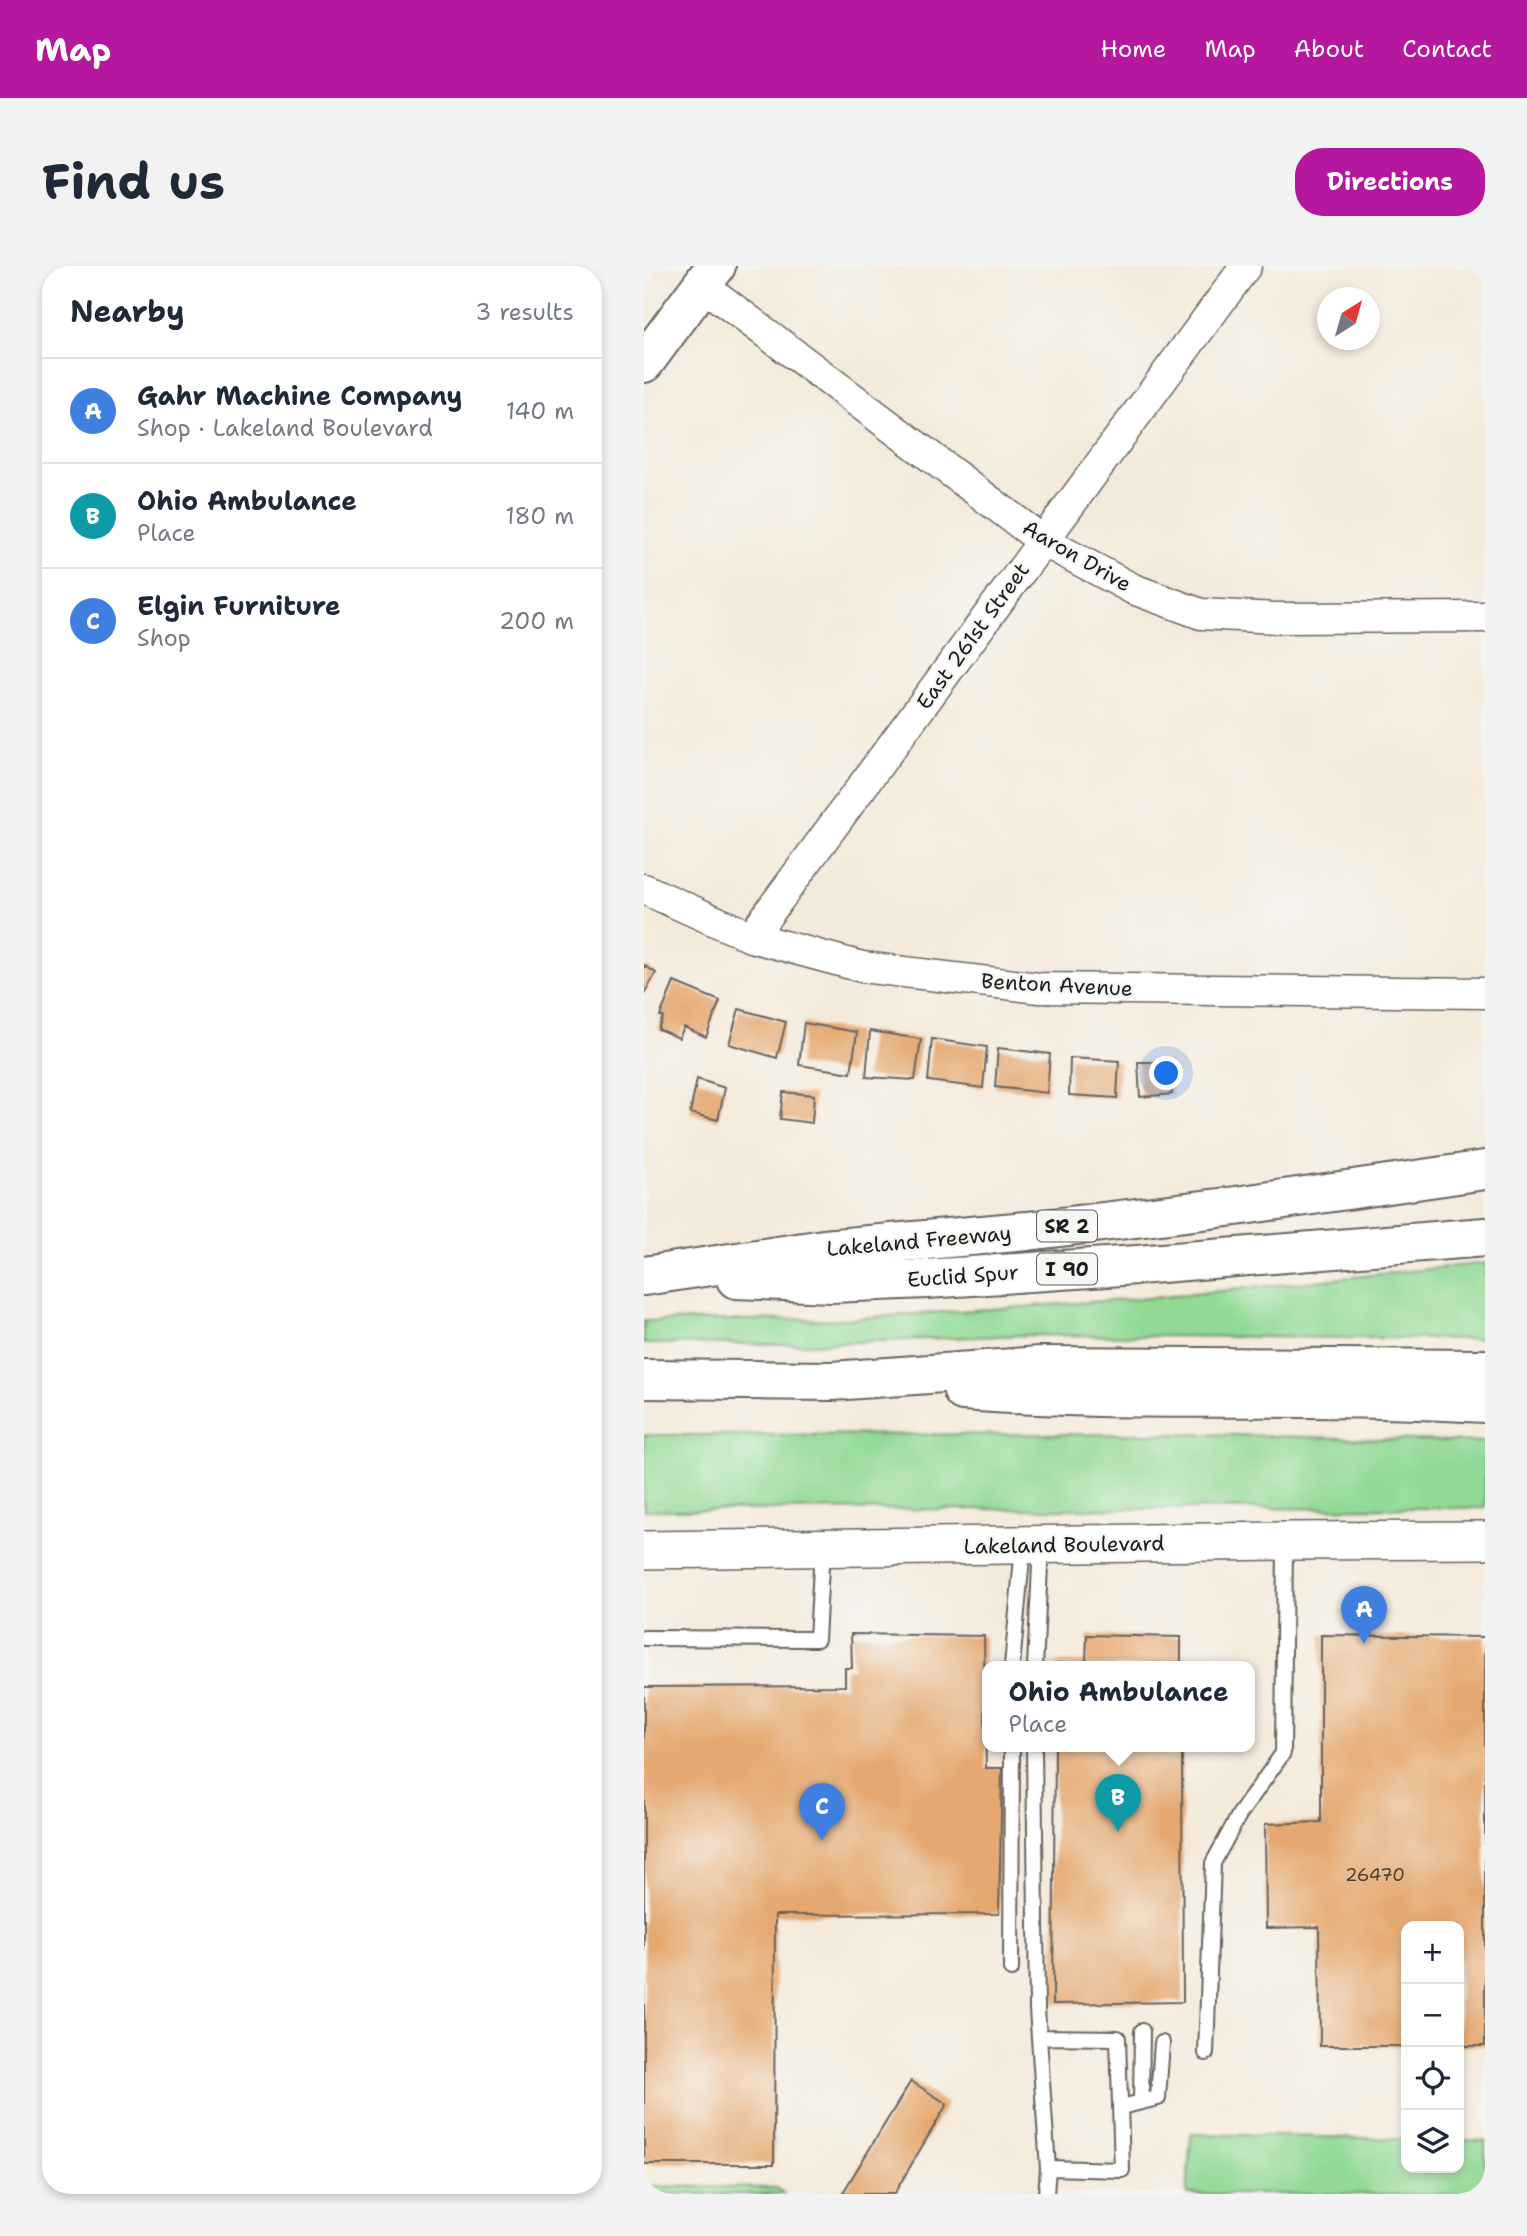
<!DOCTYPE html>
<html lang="en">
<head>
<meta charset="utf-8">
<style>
  :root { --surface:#fff; --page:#f2f2f3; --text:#1f2937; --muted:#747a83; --line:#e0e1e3; --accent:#b5179e }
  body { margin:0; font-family:"Shantell Sans",sans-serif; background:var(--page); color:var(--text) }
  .controls { position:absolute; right:21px; bottom:21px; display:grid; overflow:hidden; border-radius:14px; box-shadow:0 4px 10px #0003 }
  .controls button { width:63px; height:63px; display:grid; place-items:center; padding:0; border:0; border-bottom:2px solid var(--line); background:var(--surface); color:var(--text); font:35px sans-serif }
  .compass { position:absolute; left:673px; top:21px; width:63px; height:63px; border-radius:50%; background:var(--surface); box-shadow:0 4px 10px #0003; rotate:37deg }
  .you { position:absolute; left:523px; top:808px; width:24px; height:24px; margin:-18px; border:5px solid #fff; border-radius:50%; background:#1a73e8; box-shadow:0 0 0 10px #1a73e833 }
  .badge { display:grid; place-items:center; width:46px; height:46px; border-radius:50%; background:var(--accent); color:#fff; font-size:23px; font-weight:700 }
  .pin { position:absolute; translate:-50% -58px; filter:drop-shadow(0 2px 4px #0008) }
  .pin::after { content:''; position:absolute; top:37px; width:24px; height:21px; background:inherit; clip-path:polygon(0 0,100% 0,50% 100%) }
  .popup { position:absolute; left:338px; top:1395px; width:273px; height:91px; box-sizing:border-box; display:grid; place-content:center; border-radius:14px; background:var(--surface); filter:drop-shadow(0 2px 5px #0005); font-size:23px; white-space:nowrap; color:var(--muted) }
  .popup b { font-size:26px; color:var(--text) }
  .popup::after { content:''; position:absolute; left:50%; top:100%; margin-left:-14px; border:14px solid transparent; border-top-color:var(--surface) }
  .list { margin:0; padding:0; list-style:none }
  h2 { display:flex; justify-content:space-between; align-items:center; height:91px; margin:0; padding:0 28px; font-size:30px }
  h2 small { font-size:23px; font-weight:400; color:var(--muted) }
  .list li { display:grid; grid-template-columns:46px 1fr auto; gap:21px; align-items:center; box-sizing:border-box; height:105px; padding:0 28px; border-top:2px solid var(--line) }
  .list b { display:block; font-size:26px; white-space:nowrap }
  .list p { margin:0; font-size:23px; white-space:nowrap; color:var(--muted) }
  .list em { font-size:23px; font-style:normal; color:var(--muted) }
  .icon { flex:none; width:38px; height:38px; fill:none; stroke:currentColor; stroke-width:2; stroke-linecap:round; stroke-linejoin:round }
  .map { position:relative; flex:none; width:841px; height:1928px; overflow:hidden; border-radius:28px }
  header { display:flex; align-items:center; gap:42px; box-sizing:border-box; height:98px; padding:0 35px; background:var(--accent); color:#fff }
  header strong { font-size:33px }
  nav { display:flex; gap:38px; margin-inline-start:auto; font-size:24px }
  .intro { display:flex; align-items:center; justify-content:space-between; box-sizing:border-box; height:168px; padding:0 42px }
  h1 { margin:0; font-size:49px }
  .button { padding:18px 32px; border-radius:28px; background:var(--accent); color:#fff; font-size:24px; font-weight:700 }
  main { display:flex; gap:42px; padding:0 42px }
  aside { flex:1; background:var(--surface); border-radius:28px; box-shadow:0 4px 10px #0003 }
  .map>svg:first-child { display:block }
  .green { fill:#91d994; stroke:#567a58; stroke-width:2 }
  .building { fill:#e5a870 }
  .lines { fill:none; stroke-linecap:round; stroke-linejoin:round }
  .service-casing { stroke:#68645f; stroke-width:18 }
  .minor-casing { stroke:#68645f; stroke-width:33 }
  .tertiary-casing { stroke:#68645f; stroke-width:40 }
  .primary-casing { stroke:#68645f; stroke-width:42 }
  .motorway-casing { stroke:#68645f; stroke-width:42 }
  .service { stroke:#fff; stroke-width:14 }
  .minor { stroke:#fff; stroke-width:30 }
  .tertiary { stroke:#fff; stroke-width:37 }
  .primary { stroke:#fff; stroke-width:38 }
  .motorway { stroke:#fff; stroke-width:38 }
  .labels { text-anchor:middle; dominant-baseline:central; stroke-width:5; stroke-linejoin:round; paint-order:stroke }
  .number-label { font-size:18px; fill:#4e3f31 }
  .shield { fill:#f6f6f2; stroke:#5d5d5c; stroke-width:2 }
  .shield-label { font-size:19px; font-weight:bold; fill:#1c1c1c }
  .street-label { font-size:21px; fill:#1c1c1c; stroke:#f6f6f2 }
</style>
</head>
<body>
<header>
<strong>Map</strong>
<nav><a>Home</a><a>Map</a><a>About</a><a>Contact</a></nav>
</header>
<div class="intro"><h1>Find us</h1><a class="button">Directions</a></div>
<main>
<aside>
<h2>Nearby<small>3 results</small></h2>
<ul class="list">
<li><span class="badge" style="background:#3f7fe0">A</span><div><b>Gahr Machine Company</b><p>Shop · Lakeland Boulevard</p></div><em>140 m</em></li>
<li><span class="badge" style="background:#0f9aa8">B</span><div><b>Ohio Ambulance</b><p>Place</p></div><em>180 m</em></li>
<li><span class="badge" style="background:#3f7fe0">C</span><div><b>Elgin Furniture</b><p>Shop</p></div><em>200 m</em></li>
</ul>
</aside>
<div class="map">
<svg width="841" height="1928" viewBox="0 0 841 1928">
  <rect width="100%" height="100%" fill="#f6f6f2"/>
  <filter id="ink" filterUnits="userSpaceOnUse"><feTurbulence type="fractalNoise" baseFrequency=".0143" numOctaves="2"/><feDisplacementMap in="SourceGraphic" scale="14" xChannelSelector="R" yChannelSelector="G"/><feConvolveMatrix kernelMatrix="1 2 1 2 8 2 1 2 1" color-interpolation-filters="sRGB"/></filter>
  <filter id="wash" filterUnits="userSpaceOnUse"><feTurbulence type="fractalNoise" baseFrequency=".00686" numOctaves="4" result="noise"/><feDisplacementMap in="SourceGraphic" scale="28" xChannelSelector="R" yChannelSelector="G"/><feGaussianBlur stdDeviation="1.57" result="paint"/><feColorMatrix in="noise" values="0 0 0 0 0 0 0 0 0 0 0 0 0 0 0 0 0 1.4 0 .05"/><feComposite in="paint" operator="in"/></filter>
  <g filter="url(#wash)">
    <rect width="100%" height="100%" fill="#f4eadb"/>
    <!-- green -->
    <g class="green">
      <polygon points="841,997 841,1073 381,1069 163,1078 0,1078 0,1055 199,1053 519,1031"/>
      <polygon points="553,1168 841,1176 841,1242 0,1244 0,1169"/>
      <polygon points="547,1868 762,1873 762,1902 815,1902 815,1874 841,1875 841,1928 543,1928"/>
      <polygon points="0,1920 133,1922 140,1928 0,1928"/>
    </g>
    <g id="blocks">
      <!-- building -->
      <g class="building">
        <polygon points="0,699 12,707 0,728"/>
        <polygon points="30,716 76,735 62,771 40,761 35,772 14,763 19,751 16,750"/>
        <polygon points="95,743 142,756 133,792 85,778"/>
        <polygon points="160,757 213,766 207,807 155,799"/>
        <polygon points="226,765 277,773 271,814 222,811"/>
        <polygon points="288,773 343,781 339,822 284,815"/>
        <polygon points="354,782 406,788 403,827 351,821"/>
        <polygon points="426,792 475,795 473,832 425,829"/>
        <polygon points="494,796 526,796 528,828 496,831"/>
        <polygon points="53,813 81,822 74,854 46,847"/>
        <polygon points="139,826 170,829 168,857 136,853"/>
        <polygon points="207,1368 340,1370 342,1502 358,1502 355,1648 131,1649 130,1898 0,1898 0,1421 201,1420 201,1402 208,1402"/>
        <polygon points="443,1369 537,1371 537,1400 412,1400 412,1397 442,1396"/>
        <polygon points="677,1369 841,1371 841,1780 815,1780 815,1660 762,1660 762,1780 676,1780 675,1661 622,1662 621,1558 677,1556"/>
        <polygon points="411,1480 538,1480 539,1736 409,1738"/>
        <polygon points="267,1815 303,1838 250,1928 198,1928"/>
      </g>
    </g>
  </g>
  <g filter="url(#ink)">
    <use href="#blocks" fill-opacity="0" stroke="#68645f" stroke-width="2"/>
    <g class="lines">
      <!-- service casing -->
      <g class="service-casing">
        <g id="service">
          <polyline points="0,1372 173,1373 178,1283"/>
          <polyline points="368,1400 379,1281"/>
          <polyline points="391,1400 397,1281"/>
          <polyline points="390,1480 393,1743 404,1902 478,1904 474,1772 396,1771"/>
          <polyline points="367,1703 368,1480"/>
          <polyline points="562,1787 569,1597 595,1549 639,1487 641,1276"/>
          <polyline points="497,1836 498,1765"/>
          <polyline points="477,1841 514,1832 518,1777"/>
          <polyline points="402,1928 404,1902"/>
        </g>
      </g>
      <!-- minor casing -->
      <g class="minor-casing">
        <g id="minor">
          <polyline points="58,19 399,275 489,323 557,348 632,352 841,351"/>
          <polyline points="0,623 107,671 218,701 395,722 841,727"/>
          <polyline points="107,671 602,0"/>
        </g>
      </g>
      <!-- tertiary casing -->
      <g class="tertiary-casing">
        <polyline id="tertiary" points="0,1284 641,1275 841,1274"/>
      </g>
      <!-- primary casing -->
      <g class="primary-casing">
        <polyline id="primary" points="0,97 72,0"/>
      </g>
      <!-- motorway casing -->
      <g class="motorway-casing">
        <g id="motorway">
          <polyline points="0,1010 180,983 383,965 592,940 841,904"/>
          <polyline points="92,1013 188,1017 282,1013 493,999 841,971"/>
          <polyline points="0,1113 188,1115 396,1100 841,1103"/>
          <path d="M319 1125C493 1138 667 1126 841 1137"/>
        </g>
      </g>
      <!-- service -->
      <use href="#service" class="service"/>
      <!-- minor -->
      <use href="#minor" class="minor"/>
      <!-- tertiary -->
      <use href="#tertiary" class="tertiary"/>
      <!-- primary -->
      <use href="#primary" class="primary"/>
      <!-- motorway -->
      <use href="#motorway" class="motorway"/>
    </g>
  </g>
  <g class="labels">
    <!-- number labels -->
    <g class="number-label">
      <text x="731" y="1609">26470</text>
    </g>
    <!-- shield labels -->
    <g class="shield">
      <rect x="393" y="944.5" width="60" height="31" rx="5"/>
      <rect x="393" y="987.5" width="60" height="31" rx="5"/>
    </g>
    <g class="shield-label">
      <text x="423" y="960">SR 2</text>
      <text x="423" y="1003">I 90</text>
    </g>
    <!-- street labels -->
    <g class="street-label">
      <text transform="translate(433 290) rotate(30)">Aaron Drive</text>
      <text transform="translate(329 370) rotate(-54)">East 261st Street</text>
      <text transform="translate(413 719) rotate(3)">Benton Avenue</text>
      <text transform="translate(275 975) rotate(-5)">Lakeland Freeway</text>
      <text transform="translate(319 1010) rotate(-4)">Euclid Spur</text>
      <text transform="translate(420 1279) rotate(-1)">Lakeland Boulevard</text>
    </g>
  </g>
</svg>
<div class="controls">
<button>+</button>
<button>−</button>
<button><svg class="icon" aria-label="locate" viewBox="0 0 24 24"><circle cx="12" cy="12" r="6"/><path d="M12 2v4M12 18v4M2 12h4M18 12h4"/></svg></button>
<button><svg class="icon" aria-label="layers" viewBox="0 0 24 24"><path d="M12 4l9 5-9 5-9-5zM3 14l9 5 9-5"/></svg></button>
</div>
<svg class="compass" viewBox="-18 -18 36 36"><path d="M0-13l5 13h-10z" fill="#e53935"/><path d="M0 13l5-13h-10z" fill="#747a83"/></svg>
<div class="you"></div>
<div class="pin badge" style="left:720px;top:1378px;background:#3f7fe0">A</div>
<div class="pin badge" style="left:474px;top:1566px;background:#0f9aa8">B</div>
<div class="popup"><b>Ohio Ambulance</b>Place</div>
<div class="pin badge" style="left:178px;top:1575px;background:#3f7fe0">C</div>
</div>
</main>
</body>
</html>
